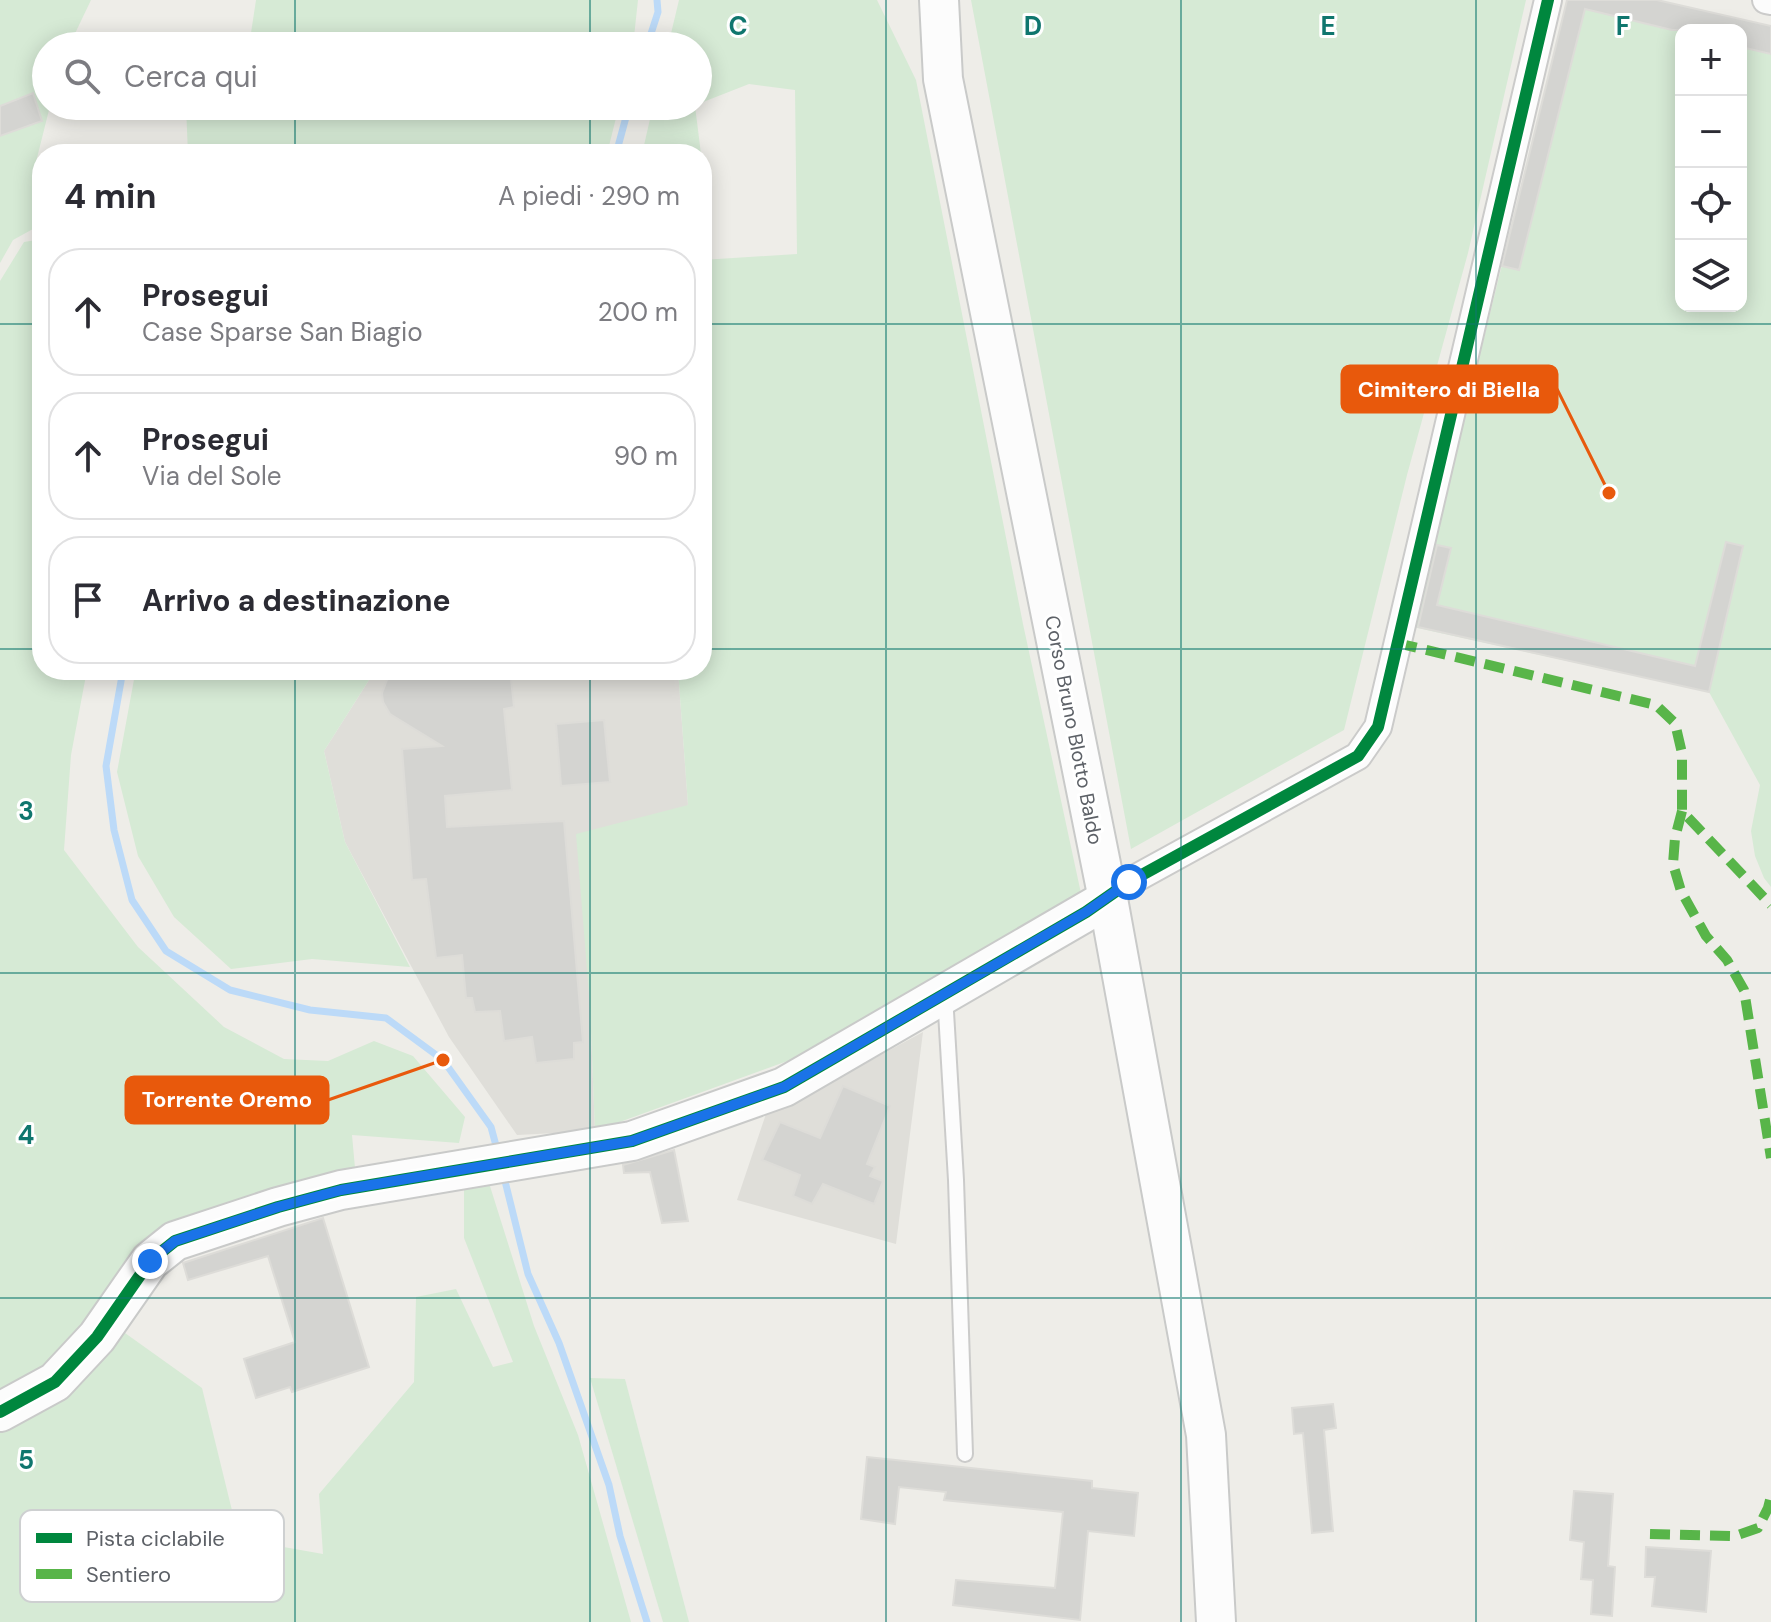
<!DOCTYPE html>
<html lang="it">
<head>
<meta charset="utf-8">
<style>
  :root { --surface:#fff; --page:#f2f2f3; --text:#2b2b33; --muted:#7c7c81; --line:#e1e1e2 }
  body { margin:0; font-family:"DM Sans",sans-serif; background:var(--page); color:var(--text) }
  .controls { position:absolute; right:24px; top:24px; display:grid; overflow:hidden; border-radius:16px; box-shadow:0 4px 20px #0003 }
  .controls button { width:72px; height:72px; display:grid; place-items:center; padding:0; border:0; border-bottom:2px solid var(--line); background:var(--surface); color:var(--text); font:40px sans-serif }
  .stop { position:absolute; width:24px; height:24px; margin:-18px; border:6px solid #1a73e8; border-radius:50%; background:#fff }
  .stop.end { background:#1a73e8; border-color:#fff; box-shadow:0 2px 8px #0008 }
  .list { margin:0; padding:0; list-style:none }
  h2 { display:flex; justify-content:space-between; align-items:center; height:104px; margin:0; padding:0 32px; font-size:34px }
  h2 small { font-size:26px; font-weight:400; color:var(--muted) }
  .list li { display:grid; grid-template-columns:52px 1fr auto; gap:24px; align-items:center; box-sizing:border-box; height:128px; margin:0 16px 16px; padding:0 16px; border:2px solid var(--line); border-radius:32px }
  .list b { display:block; font-size:30px; white-space:nowrap }
  .list p { margin:0; font-size:26px; white-space:nowrap; color:var(--muted) }
  .list em { font-size:26px; font-style:normal; color:var(--muted) }
  .icon { flex:none; width:44px; height:44px; fill:none; stroke:currentColor; stroke-width:2; stroke-linecap:round; stroke-linejoin:round }
  .map { position:relative; flex:none; width:1771px; height:1622px; overflow:hidden }
  .search { position:absolute; background:var(--surface); box-shadow:0 4px 20px #0003; left:32px; top:32px; width:680px; height:88px; display:flex; align-items:center; gap:20px; box-sizing:border-box; padding:0 28px; border-radius:44px; color:var(--muted); font-size:30px }
  .panel { position:absolute; background:var(--surface); box-shadow:0 4px 20px #0003; left:32px; top:144px; width:680px; height:536px; border-radius:32px }
  .map>svg:first-child { display:block }
  .industrial { fill:#dfded9 }
  .green { fill:#d6ead5; fill-rule:evenodd }
  .lines { fill:none; stroke-linecap:round; stroke-linejoin:round }
  .stream { stroke:#bcdaf8; stroke-width:7 }
  .building { fill:#d4d4d1; stroke:#dddcd8; stroke-width:2 }
  .lane-casing { stroke:#cbcbca; stroke-width:18 }
  .street-casing { stroke:#cbcbca; stroke-width:30 }
  .secondary-casing { stroke:#c9cac9; stroke-width:42 }
  .lane { stroke:#fcfcfc; stroke-width:14 }
  .street { stroke:#fcfcfc; stroke-width:26 }
  .secondary { stroke:#fcfcfc; stroke-width:38 }
  .quiet { stroke:#58b549; stroke-width:10; stroke-dasharray:20 10; stroke-linecap:butt }
  .cycleway-casing { stroke:#fff; stroke-width:17 }
  .cycleway { stroke:#00873e; stroke-width:12 }
  .route { stroke:#1a73e8; stroke-width:10 }
  .grid { fill:none; stroke:#0f766e; stroke-width:2; stroke-opacity:0.55 }
  .labels { text-anchor:middle; dominant-baseline:central; stroke-width:6; stroke-linejoin:round; paint-order:stroke }
  .street-label { font-size:20px; fill:#5d6167; stroke:#fff }
  .key { fill:#fff; stroke:#ced0d1; stroke-width:2 }
  .key-label { font-size:22px; fill:#5d6167 }
  .grid-label { font-size:26px; text-anchor:middle; font-weight:bold; fill:#0f766e; stroke:#fff; stroke-width:6; stroke-linejoin:round; paint-order:stroke }
  .leader { fill:none; stroke:#e8590c; stroke-width:3 }
  .callout-dot { fill:#e8590c; stroke:#fff; stroke-width:3 }
  .callout { fill:#e8590c; stroke:#e8590c; stroke-width:3 }
  .callout-label { font-size:22px; text-anchor:middle; font-weight:bold; fill:#fff }
</style>
</head>
<body>
<div class="map">
<svg width="1771" height="1622" viewBox="0 0 1771 1622">
  <rect width="100%" height="100%" fill="#eeede8"/>
  <!-- industrial -->
  <g class="industrial">
    <polygon points="384,670 678,670 688,805 590,1007 595,1131 517,1135 449,1037 345,842 324,751 369,680"/>
    <polygon points="923,1032 896,1244 737,1200 768,1108 820,1088"/>
  </g>
  <!-- green -->
  <g class="green">
    <polygon points="0,0 91,0 69,46 46,46 46,106 50,106 36,162 42,224 13,240 0,263"/>
    <polygon points="256,0 638,0 633,46 249,46"/>
    <polygon points="679,0 877,0 916,80 1023,624 1082,898 826,1047 595,1131 590,1007 576,834 688,805 678,670 702,670 702,260 797,254 795,90 749,84 698,104 698,46 668,46"/>
    <polygon points="971,0 1526,0 1468,253 1407,475 1344,730 1131,849"/>
    <path d="M1567 0H1657L1771 26V887L1764 878 1755 856 1751 831 1760 785 1709 692 1413 627ZM1681 30H1741V306H1681Z"/>
    <polygon points="186,106 619,106 607,154 188,154"/>
    <polygon points="653,106 695,106 701,154 642,154"/>
    <polygon points="42,239 42,670 87,670 71,755 64,850 138,947 224,1027 284,1059 328,1061 374,1041 413,1056 465,1117 459,1143 352,1135 355,1168 174,1229 118,1328 202,1388 239,1539 323,1554 319,1494 414,1382 416,1297 456,1289 493,1367 513,1362 464,1238 464,1185 489,1183 534,1326 578,1435 631,1622 0,1622 0,281 24,242"/>
    <polygon points="139,670 384,670 369,680 324,751 345,842 410,967 312,959 231,969 174,917 138,856 117,772 135,674"/>
    <polygon points="590,1378 625,1379 689,1622 663,1622"/>
  </g>
  <g class="lines">
    <!-- stream -->
    <g class="stream">
      <polyline points="647,46 658,12 657,0"/>
      <polyline points="616,154 629,106"/>
      <polyline points="123,670 106,766 114,830 132,900 166,951 230,990 310,1010 386,1018 443,1060 491,1127 498,1153"/>
      <polyline points="503,1173 528,1274 559,1343 609,1485 620,1536 647,1622"/>
    </g>
  </g>
  <!-- building -->
  <g class="building">
    <polygon points="1567,0 1657,0 1771,26 1771,54 1741,47 1741,30 1672,30 1585,9 1519,270 1502,266"/>
    <polygon points="33,93 42,121 0,136 0,106"/>
    <polygon points="1726,542 1743,546 1709,692 1418,627 1437,545 1451,548 1437,605 1695,666"/>
    <polygon points="454,670 510,670 514,707 504,709 512,790 445,796 447,827 564,821 583,1042 574,1043 574,1059 536,1063 532,1037 504,1041 500,1011 475,1012 472,998 466,998 462,955 436,958 426,879 412,880 402,749 442,746 390,714 383,702 382,693 387,680 398,673 408,672 419,675 445,674 446,671"/>
    <polygon points="604,720 610,782 561,786 556,724"/>
    <polygon points="843,1086 890,1106 867,1164 875,1167 870,1176 883,1181 874,1204 823,1184 812,1204 793,1196 800,1175 762,1160 780,1122 820,1138"/>
    <polygon points="674,1150 688,1221 662,1223 650,1172 624,1173 623,1165"/>
    <polygon points="323,1218 369,1367 292,1392 290,1387 256,1398 244,1359 295,1342 268,1256 188,1280 183,1263"/>
    <polygon points="1333,1404 1336,1428 1324,1430 1333,1531 1312,1533 1303,1433 1294,1434 1292,1408"/>
    <polygon points="867,1457 1092,1481 1092,1488 1138,1493 1134,1536 1088,1531 1080,1620 953,1605 956,1580 1055,1588 1063,1512 944,1500 946,1492 899,1487 895,1524 861,1519"/>
    <polygon points="1574,1491 1613,1494 1608,1566 1615,1567 1612,1616 1591,1614 1593,1580 1581,1579 1584,1542 1570,1540"/>
    <polygon points="1646,1547 1711,1551 1706,1612 1652,1606 1655,1577 1645,1577"/>
  </g>
  <g class="lines">
    <!-- lane casing -->
    <g class="lane-casing">
      <polyline id="lane" points="945,995 956,1180 965,1454"/>
    </g>
    <!-- street casing -->
    <g class="street-casing">
      <g id="street">
        <polyline points="1766,0 1771,1"/>
        <polyline points="1108,899 1129,882 1358,756 1378,727 1548,0"/>
      </g>
    </g>
    <!-- secondary casing -->
    <g class="secondary-casing">
      <g id="secondary">
        <polyline points="939,0 943,79 1108,899 1206,1435 1216,1622"/>
        <polyline points="0,1412 55,1382 97,1337 150,1261 175,1241 278,1207 341,1190 632,1141 784,1087 1108,899"/>
      </g>
    </g>
    <!-- lane -->
    <use href="#lane" class="lane"/>
    <!-- street -->
    <use href="#street" class="street"/>
    <!-- secondary -->
    <use href="#secondary" class="secondary"/>
    <!-- quiet -->
    <g class="quiet">
      <polyline points="1397,643 1656,705 1675,723 1682,753 1682,811 1771,905"/>
      <polyline points="1682,811 1675,838 1673,864 1681,891 1706,936 1727,960 1744,990 1771,1158"/>
      <polyline points="1650,1534 1735,1536 1758,1528 1768,1508 1771,1496"/>
    </g>
    <!-- cycleway casing -->
    <g class="cycleway-casing">
      <polyline id="cycleway" points="0,1412 55,1382 97,1337 150,1261 175,1241 278,1207 341,1190 632,1141 784,1087 1086,912 1129,882 1358,756 1378,727 1548,0"/>
    </g>
    <!-- cycleway -->
    <use href="#cycleway" class="cycleway"/>
  </g>
  <g class="lines">
    <!-- route -->
    <polyline class="route" points="150,1261 175,1241 278,1207 341,1190 632,1141 784,1087 1086,912 1129,882"/>
  </g>
  <!-- grid -->
  <path class="grid" d="M295 0V46M590 0V46M886 0V1622M1181 0V1622M1476 0V1622M295 106V154M590 106V154M0 324H42M702 324H1771M0 649H42M702 649H1771M295 670V1622M590 670V1622M0 973H1771M0 1298H1771"/>
  <g class="labels">
    <!-- street labels -->
    <g class="street-label">
      <text transform="translate(1074 730) rotate(79)">Corso Bruno Blotto Baldo</text>
    </g>
  </g>
  <!-- legend -->
  <rect x="20" y="1510" width="264" height="92" rx="12" class="key"/>
  <rect x="36" y="1533" width="36" height="10" fill="#00873e"/>
  <rect x="36" y="1569" width="36" height="10" fill="#58b549"/>
  <g class="key-label">
    <text x="86" y="1546">Pista ciclabile</text>
    <text x="86" y="1582">Sentiero</text>
  </g>
  <g class="grid-label">
    <text x="738" y="35">C</text>
    <text x="1033" y="35">D</text>
    <text x="1328" y="35">E</text>
    <text x="1623" y="35">F</text>
    <text x="26" y="820">3</text>
    <text x="26" y="1144">4</text>
    <text x="26" y="1469">5</text>
  </g>
  <!-- callouts -->
  <path class="leader" d="M1609 493L1557 389M443 1060L328 1100"/>
  <g class="callout-dot">
    <circle cx="1609" cy="493" r="8"/>
    <circle cx="443" cy="1060" r="8"/>
  </g>
  <g class="callout">
    <rect x="1342" y="366" width="215" height="46" rx="8"/>
    <rect x="126" y="1077" width="202" height="46" rx="8"/>
  </g>
  <g class="callout-label">
    <text x="1449" y="397">Cimitero di Biella</text>
    <text x="227" y="1107">Torrente Oremo</text>
  </g>
</svg>
<div class="controls">
<button>+</button>
<button>−</button>
<button><svg class="icon" aria-label="locate" viewBox="0 0 24 24"><circle cx="12" cy="12" r="6"/><path d="M12 2v4M12 18v4M2 12h4M18 12h4"/></svg></button>
<button><svg class="icon" aria-label="layers" viewBox="0 0 24 24"><path d="M12 4l9 5-9 5-9-5zM3 14l9 5 9-5"/></svg></button>
</div>
<div class="stop" style="left:1129px;top:882px"></div>
<div class="stop end" style="left:150px;top:1261px"></div>
<div class="search"><svg class="icon" aria-label="search" viewBox="0 0 24 24"><circle cx="10" cy="10" r="6"/><path d="M15 15l6 6"/></svg>Cerca qui</div>
<section class="panel">
<h2>4 min<small>A piedi · 290 m</small></h2>
<ul class="list">
<li><svg class="icon" aria-label="ahead" viewBox="0 0 24 24"><path d="M12 20V5M6 11l6-6 6 6"/></svg><div><b>Prosegui</b><p>Case Sparse San Biagio</p></div><em>200 m</em></li>
<li><svg class="icon" aria-label="ahead" viewBox="0 0 24 24"><path d="M12 20V5M6 11l6-6 6 6"/></svg><div><b>Prosegui</b><p>Via del Sole</p></div><em>90 m</em></li>
<li><svg class="icon" aria-label="arrive" viewBox="0 0 24 24"><path d="M6 21V4h12l-3 4 3 4H6"/></svg><div><b>Arrivo a destinazione</b></div></li>
</ul>
</section>
</div>
</body>
</html>
